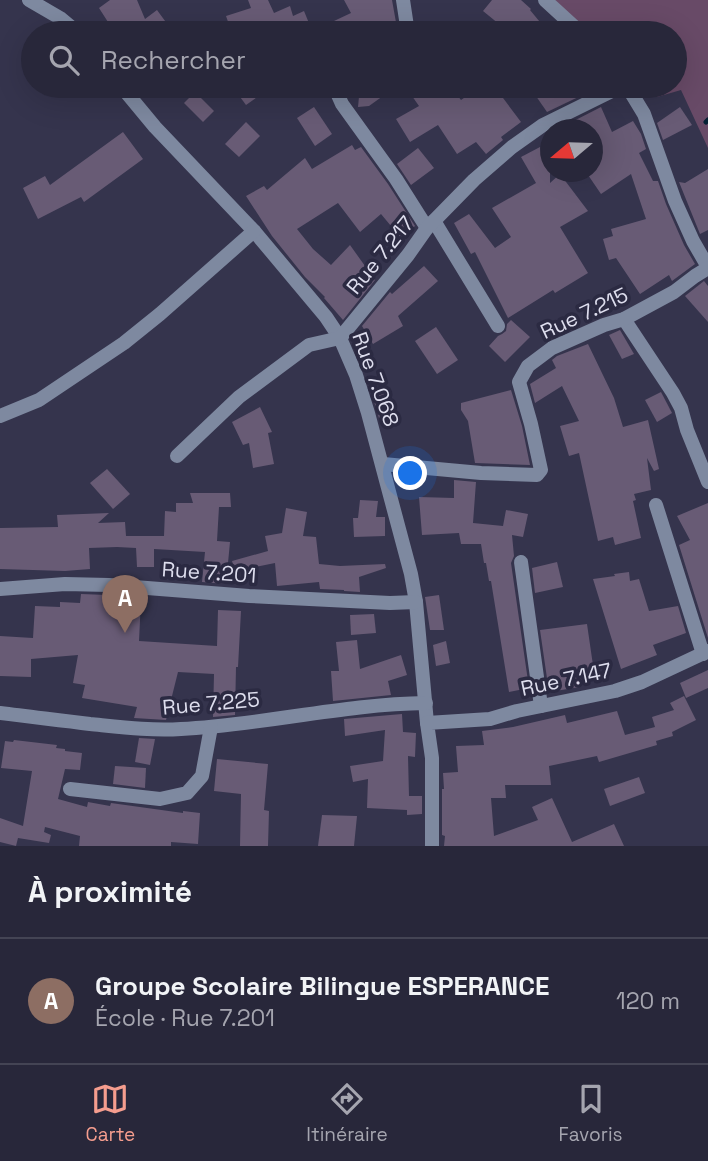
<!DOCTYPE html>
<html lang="fr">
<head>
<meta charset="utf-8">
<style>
  :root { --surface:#28273a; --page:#343345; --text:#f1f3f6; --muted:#a5a5af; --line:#444454; --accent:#f59d8e }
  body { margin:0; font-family:"Space Grotesk",sans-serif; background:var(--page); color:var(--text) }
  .compass { position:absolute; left:540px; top:119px; width:63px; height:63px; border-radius:50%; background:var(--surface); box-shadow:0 7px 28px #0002; rotate:251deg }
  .you { position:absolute; left:411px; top:474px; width:24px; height:24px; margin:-18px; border:5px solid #fff; border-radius:50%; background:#1a73e8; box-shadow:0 0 0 10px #1a73e833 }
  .badge { display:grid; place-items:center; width:46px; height:46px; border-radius:50%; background:var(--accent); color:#fff; font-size:23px; font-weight:700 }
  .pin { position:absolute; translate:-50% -58px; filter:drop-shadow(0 2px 4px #0008) }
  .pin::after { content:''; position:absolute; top:37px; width:24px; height:21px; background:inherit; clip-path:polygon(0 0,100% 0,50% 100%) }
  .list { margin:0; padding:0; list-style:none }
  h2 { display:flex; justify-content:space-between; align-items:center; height:91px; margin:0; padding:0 28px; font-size:30px }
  h2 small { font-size:23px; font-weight:400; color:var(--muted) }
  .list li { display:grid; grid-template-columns:46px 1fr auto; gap:21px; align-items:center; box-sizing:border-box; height:126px; padding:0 28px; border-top:2px solid var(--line) }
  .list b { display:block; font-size:26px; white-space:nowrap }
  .list p { margin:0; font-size:23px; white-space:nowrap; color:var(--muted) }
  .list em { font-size:23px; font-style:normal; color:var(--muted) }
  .icon { flex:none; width:38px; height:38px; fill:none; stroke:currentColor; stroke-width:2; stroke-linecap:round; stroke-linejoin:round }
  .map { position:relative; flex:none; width:708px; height:846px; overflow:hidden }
  .search { position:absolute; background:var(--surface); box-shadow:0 7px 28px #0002; left:21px; right:21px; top:21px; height:77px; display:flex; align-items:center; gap:18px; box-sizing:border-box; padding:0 24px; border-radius:38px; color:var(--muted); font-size:26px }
  .sheet { height:217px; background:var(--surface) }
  nav { display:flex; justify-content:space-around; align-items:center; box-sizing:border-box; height:98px; border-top:2px solid var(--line); background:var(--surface); font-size:19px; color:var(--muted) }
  nav a { display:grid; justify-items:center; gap:4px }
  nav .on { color:var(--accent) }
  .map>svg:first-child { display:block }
  .green { fill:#684a67 }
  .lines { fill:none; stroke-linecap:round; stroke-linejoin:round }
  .stream { stroke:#062135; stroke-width:5 }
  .building { fill:#685b75 }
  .minor { stroke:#7e89a0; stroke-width:14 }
  .tertiary { stroke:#7e89a0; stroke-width:14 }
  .labels { text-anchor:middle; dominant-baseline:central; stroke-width:7; stroke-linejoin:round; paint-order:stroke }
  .street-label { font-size:21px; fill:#dddded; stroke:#2b2a42 }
</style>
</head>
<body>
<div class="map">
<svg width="708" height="846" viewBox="0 0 708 846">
  <rect width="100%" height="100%" fill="#35344d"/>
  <!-- green -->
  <polygon class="green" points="555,0 708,0 708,148 681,90 657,97 648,86 675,86 675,33 602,33 576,24"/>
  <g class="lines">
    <!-- stream -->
    <polyline class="stream" points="706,122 708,120"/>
  </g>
  <!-- building -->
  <g class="building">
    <polygon points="110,0 137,0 145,19 157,10 168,25 156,33 125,33 135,26 134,24 118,33 115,33 99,8"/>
    <polygon points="248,0 268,0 274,13 290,6 293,16 304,11 313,33 232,33 226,16 251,8"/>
    <polygon points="344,0 392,0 397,28 387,33 373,33 368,25 354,33 340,33 334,21 351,13"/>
    <polygon points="492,0 521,0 531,9 530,10 549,33 510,33 483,11"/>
    <polygon points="232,86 273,86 246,105"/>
    <polygon points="360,86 397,86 369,106 358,107"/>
    <polygon points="405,86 450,86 461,100 481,86 494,86 521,122 501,137 503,140 486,154 476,142 457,154 438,125 410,142 396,119 419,106"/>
    <polygon points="529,86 591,86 593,90 547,112"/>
    <polygon points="195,92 214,111 203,122 184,103"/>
    <polygon points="314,107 332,134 315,146 297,118"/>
    <polygon points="601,107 612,132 633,121 641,134 646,149 639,153 653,181 658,181 666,204 684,245 695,264 672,281 669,275 640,294 616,258 609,260 603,239 613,236 611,229 646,219 631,174 601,194 586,172 592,172 592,130 558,129"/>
    <polygon points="680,107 692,125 663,140 657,123"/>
    <polygon points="246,122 260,136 239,157 225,144"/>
    <polygon points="123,132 143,159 84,202 81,197 38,219 23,188 45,176 50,185"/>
    <polygon points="352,145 355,150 361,147 388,184 415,226 401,238 381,214 360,232 338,203 297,229 313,249 331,265 350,245 365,266 361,269 375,280 343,320 324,298 325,297 305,277 272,236 246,196 264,186 267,190 305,158 312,169"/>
    <polygon points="540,147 550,161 550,183 560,174 588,211 560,227 588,273 555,293 553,290 508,318 475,252 471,254 454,223 469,214 495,248 511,237 492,208 536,183 521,157"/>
    <polygon points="418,148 434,168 411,185 397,164"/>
    <polygon points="708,169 708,230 700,234 679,182 685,183"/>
    <polygon points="424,266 438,281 398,316 403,326 373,344 362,326 390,292 392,294"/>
    <polygon points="704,281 708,286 708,322 685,296"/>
    <polygon points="511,320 530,337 505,362 489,346 498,336 502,334 506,331 507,324"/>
    <polygon points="436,327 458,360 437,374 415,341"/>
    <polygon points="620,330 634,354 622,359 609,335"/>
    <polygon points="588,344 614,398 623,427 648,420 659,469 654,471 647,458 651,490 634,494 636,500 633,501 641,538 615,545 613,537 598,541 579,453 569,456 560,426 579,421 562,386 535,403 530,384 556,368 552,360 557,356"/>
    <polygon points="385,390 392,414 379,418 372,394"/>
    <polygon points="511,390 522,426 530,465 475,463 468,421 461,410 461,403"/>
    <polygon points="661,392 672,413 657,422 645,400"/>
    <polygon points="260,407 272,432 268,433 274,464 253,468 249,443 243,445 232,422"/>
    <polygon points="107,469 130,494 113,509 90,483"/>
    <polygon points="454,480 476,482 473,523 503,526 506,510 528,514 523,537 512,535 514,556 511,563 529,688 509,692 491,581 489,581 486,563 484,563 481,544 461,544 459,533 422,535 419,497 454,498"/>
    <polygon points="190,493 230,493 231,507 219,507 217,541 230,542 226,584 202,582 205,552 154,549 154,567 137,567 136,548 117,547 89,548 90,569 65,571 0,569 0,528 58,527 57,515 109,513 98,523 125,522 126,536 164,536 165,511 176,512 176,503 193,503"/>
    <polygon points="360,500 378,501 376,517 385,517 385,536 354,537 353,518 358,518"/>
    <polygon points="708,503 708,638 679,545 690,540 677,516"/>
    <polygon points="286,508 307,512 303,536 316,537 319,564 340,566 385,564 386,568 359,577 360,592 344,591 344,590 320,589 319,582 277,586 275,563 235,571 232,561 268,551 265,536 282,533"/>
    <polygon points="557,562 563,587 535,593 532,568"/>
    <polygon points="629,572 630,581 639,579 649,611 678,606 686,633 653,645 657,655 621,669 593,579 615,576 614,574"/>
    <polygon points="81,594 107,595 107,599 141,600 139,641 217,646 218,610 241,611 238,667 236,667 235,715 213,717 214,674 178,672 166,720 134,718 137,707 82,698 85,685 73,683 78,655 31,659 31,677 0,676 0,636 33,638 35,606 60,607 60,602 80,603"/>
    <polygon points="439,595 444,630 430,630 425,597"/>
    <polygon points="374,614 376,633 351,635 350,615"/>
    <polygon points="587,624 595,679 579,681 580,687 549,692 540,630"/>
    <polygon points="357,640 360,669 401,655 407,675 388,681 391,695 333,701 331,671 339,671 336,642"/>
    <polygon points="446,641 450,663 436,666 433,645"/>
    <polygon points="708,670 708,688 686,698 680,683"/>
    <polygon points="684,696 696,720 672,732 673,736 656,741 657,745 599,762 597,756 549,766 551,785 505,785 506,798 491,798 494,836 538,820 532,807 552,798 572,842 614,824 624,846 444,846 445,836 442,835 442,789 444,789 443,773 458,772 456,746 484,745 482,731 513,727 565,715 567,723 617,711 625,735 655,727 652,717 674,710 670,703"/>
    <polygon points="402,714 403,732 416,733 415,757 408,756 409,796 422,796 422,814 407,815 407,810 367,808 368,779 353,782 350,766 383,761 385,730 345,736 344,719"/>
    <polygon points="139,738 155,739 150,765 135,762"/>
    <polygon points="14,740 57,745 56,748 65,749 65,751 82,753 80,770 65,769 58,799 87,807 88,802 110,806 111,803 183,813 183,811 200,813 198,844 171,842 171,846 79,846 80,836 45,827 44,832 51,835 49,843 18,838 16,846 0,842 0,818 23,826 32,771 1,768 5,741 13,742"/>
    <polygon points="217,759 268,764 264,810 269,811 268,846 240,846 241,794 214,791"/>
    <polygon points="115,766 146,768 145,788 113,784"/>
    <polygon points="639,777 645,793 610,806 604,789"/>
    <polygon points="322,815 357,816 354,846 318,846"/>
  </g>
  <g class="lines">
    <!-- minor -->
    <g class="minor">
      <polyline points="29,0 60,18 78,33"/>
      <polyline points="403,0 408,33"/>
      <polyline points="545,0 581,33"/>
      <polyline points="121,86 155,127 254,231 326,317 340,338 356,375 368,413 411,574 416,602 427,723"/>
      <polyline points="343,86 338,95 342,104 396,179 427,228"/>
      <polyline points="627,86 644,114 675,201 693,241 708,267"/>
      <polyline points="434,221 498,326"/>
      <polyline points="624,319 673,393 681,408 687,430 708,482"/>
      <polyline points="0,416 39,400 124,343 160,314 254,231"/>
      <polyline points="177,456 239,397 309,345 340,338 408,255 427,228 474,180 512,147 543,125 622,86"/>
      <polyline points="383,464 481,473 537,475 541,470 531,424 519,382 528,366 552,348 604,325 624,319 674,292 695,276 708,268"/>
      <polyline points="656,505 703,654"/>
      <polyline points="521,562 541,706"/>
      <polyline points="0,589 65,584 109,585 249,596 390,603 416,602"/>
      <path d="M0 713C30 717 60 720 90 724 120 727 151 731 181 729 263 725 344 704 426 703"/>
      <polyline points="70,789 160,799 187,793 202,776 211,727"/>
    </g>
    <!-- tertiary -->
    <polyline class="tertiary" points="432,846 432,758 427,723 490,719 517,711 615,691 642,682 708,651"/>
  </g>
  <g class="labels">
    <!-- street labels -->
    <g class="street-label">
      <text transform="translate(380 255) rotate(-51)">Rue 7.217</text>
      <text transform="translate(584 313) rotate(-25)">Rue 7.215</text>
      <text transform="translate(376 379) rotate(70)">Rue 7.068</text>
      <text transform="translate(209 572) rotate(4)">Rue 7.201</text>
      <text transform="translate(566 679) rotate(-12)">Rue 7.147</text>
      <text transform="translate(211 703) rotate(-5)">Rue 7.225</text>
    </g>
  </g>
</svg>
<svg class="compass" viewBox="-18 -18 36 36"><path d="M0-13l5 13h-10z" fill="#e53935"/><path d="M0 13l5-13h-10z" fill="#a5a5af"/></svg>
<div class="you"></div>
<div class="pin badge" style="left:125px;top:633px;background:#8d6e63">A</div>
<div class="search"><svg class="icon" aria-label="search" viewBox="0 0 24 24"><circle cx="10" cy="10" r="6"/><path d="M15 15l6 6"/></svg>Rechercher</div>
</div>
<section class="sheet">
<h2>À proximité<small></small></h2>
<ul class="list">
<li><span class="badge" style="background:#8d6e63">A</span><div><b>Groupe Scolaire Bilingue ESPERANCE</b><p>École · Rue 7.201</p></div><em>120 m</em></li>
</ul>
</section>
<nav>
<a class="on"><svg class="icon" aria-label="map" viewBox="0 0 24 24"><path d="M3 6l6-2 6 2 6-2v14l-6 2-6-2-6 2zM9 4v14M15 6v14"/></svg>Carte</a>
<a><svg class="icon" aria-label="directions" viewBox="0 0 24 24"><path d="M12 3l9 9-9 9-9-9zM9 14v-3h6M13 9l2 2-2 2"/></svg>Itinéraire</a>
<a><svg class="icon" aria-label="saved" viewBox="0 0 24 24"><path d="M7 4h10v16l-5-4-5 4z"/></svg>Favoris</a>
</nav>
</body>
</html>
